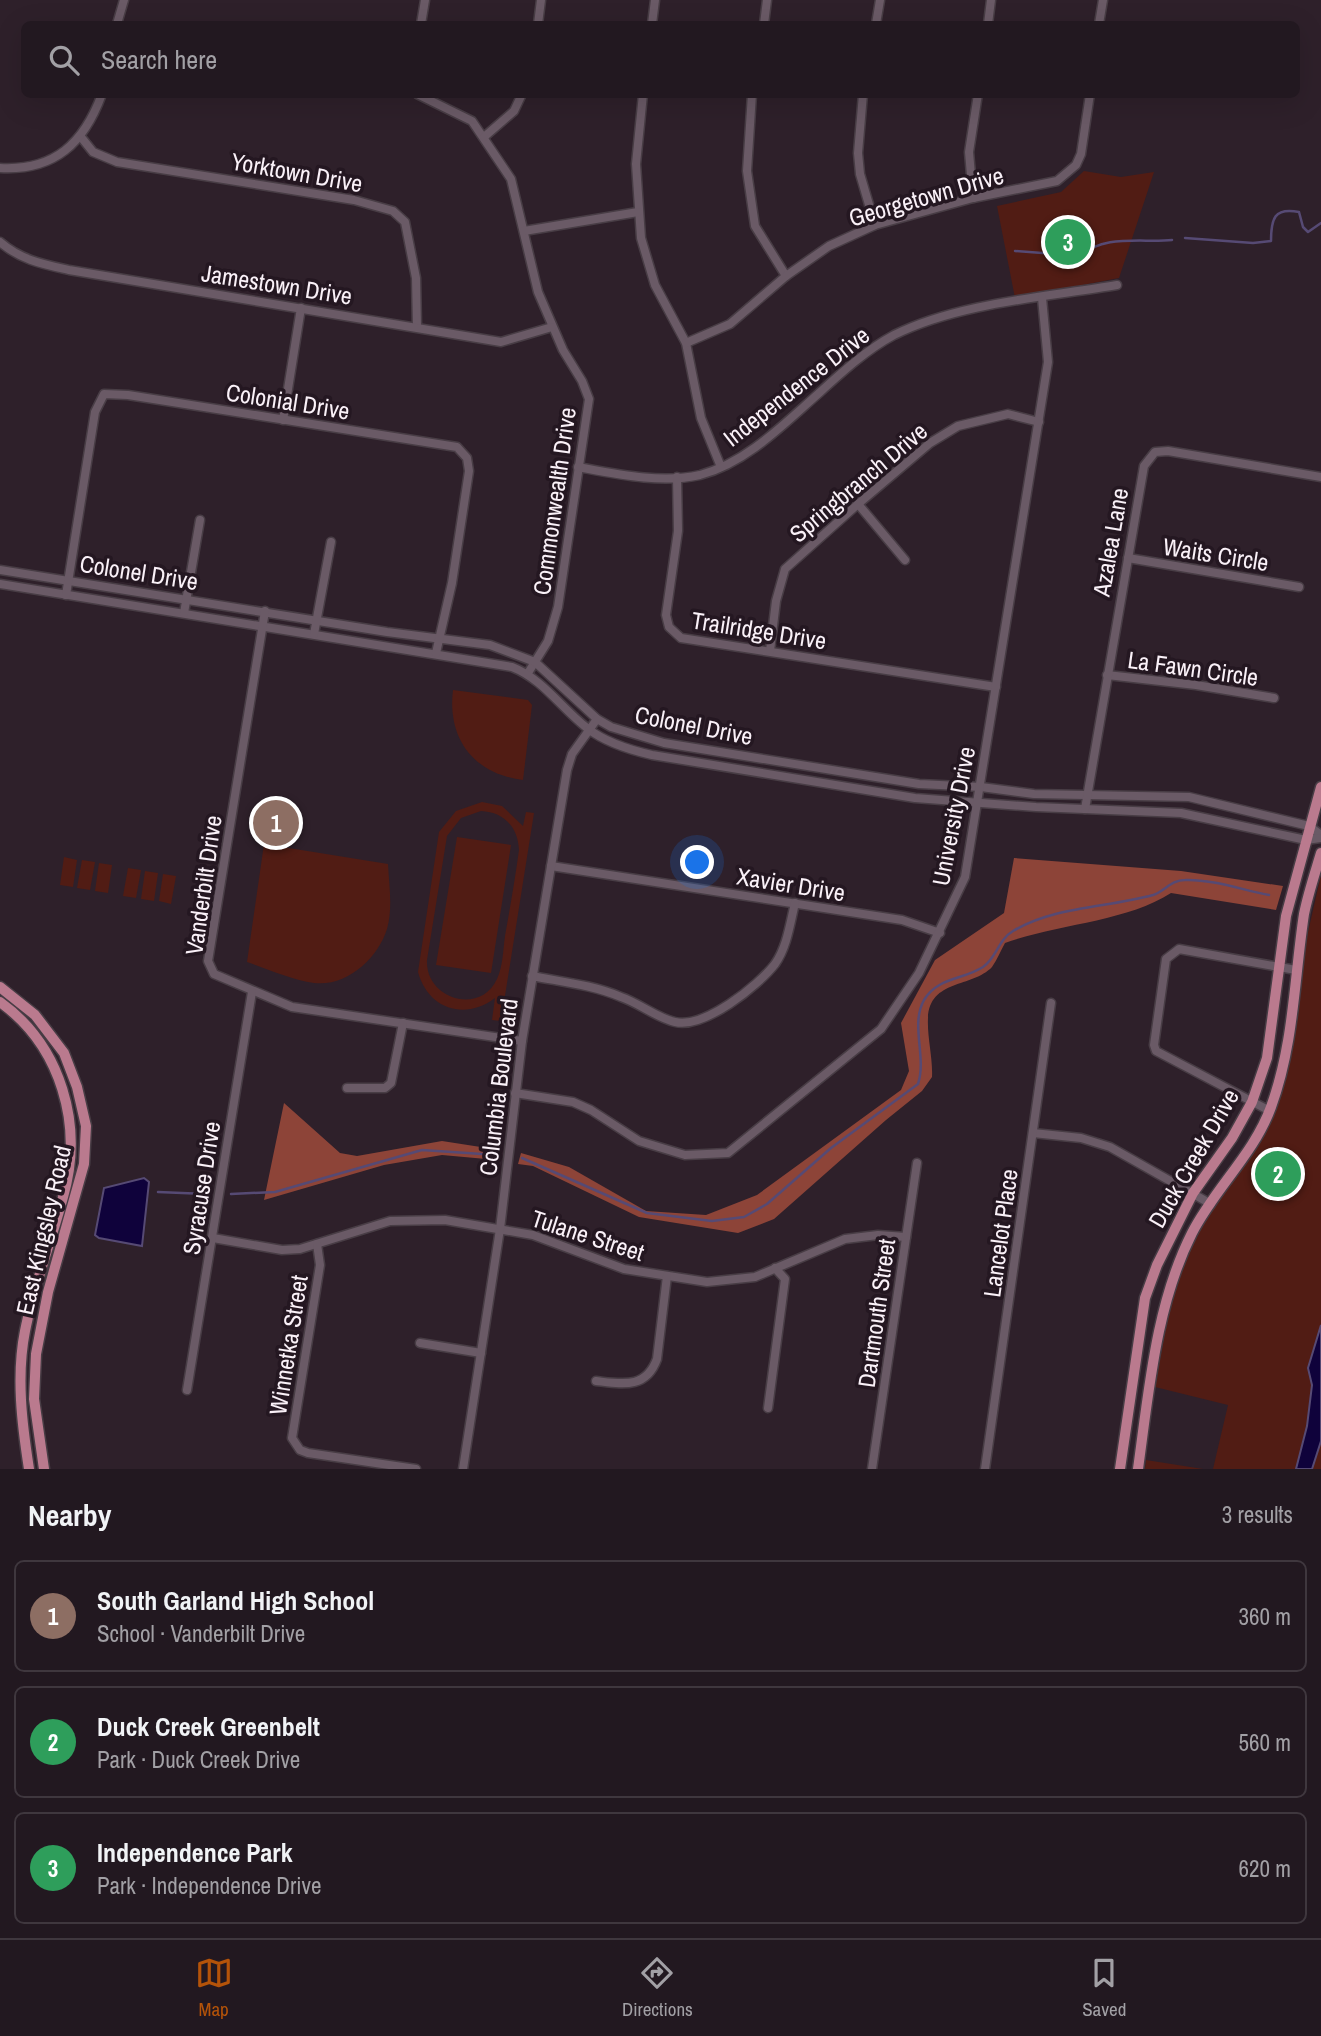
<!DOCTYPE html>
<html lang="en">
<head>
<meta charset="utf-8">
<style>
  :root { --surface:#221820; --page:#2a2129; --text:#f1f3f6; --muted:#a2a0a5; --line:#3f373e; --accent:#b45309 }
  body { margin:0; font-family:"Archivo Narrow",sans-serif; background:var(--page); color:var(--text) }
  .you { position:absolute; left:698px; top:863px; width:24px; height:24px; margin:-18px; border:5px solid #fff; border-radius:50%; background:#1a73e8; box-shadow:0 0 0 10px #1a73e833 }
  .badge { display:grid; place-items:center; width:46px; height:46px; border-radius:50%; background:var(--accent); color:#fff; font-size:23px; font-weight:700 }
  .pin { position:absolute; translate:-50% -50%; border:4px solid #fff; box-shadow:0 2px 7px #0006 }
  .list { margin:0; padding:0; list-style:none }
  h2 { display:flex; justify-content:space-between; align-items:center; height:91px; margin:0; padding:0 28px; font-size:30px }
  h2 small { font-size:23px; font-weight:400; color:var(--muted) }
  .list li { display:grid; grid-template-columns:46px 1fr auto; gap:21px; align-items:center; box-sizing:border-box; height:112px; margin:0 14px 14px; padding:0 14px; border:2px solid var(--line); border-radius:10px }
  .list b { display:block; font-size:26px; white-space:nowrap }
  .list p { margin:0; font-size:23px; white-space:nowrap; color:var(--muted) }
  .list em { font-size:23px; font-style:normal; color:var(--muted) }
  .icon { flex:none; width:38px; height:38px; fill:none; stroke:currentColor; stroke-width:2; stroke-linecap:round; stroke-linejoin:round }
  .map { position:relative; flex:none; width:1321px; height:1469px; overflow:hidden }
  .search { position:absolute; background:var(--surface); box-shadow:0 7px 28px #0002; left:21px; right:21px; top:21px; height:77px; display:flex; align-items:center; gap:18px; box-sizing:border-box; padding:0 24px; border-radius:10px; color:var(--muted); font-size:26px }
  .sheet { height:469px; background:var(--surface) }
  nav { display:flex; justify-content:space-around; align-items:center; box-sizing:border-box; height:98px; border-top:2px solid var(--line); background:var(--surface); font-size:19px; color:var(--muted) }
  nav a { display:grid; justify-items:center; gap:4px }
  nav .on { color:var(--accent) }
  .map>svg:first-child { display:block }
  .green { fill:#511c14; fill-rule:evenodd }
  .forest { fill:#8d4438 }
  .water { fill:#0f023b; stroke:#564a74; stroke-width:2 }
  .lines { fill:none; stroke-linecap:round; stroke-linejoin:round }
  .stream { stroke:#564a74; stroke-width:2.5 }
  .minor-casing { stroke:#483d45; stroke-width:11 }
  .major-casing { stroke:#483d45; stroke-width:13 }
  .minor { stroke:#6a5a66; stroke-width:8 }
  .major { stroke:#ba7a8e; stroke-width:10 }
  .labels { text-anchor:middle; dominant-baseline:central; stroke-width:7; stroke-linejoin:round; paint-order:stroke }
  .street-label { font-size:24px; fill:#faf1f8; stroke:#241721 }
</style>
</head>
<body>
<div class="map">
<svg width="1321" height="1469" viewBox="0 0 1321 1469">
  <rect width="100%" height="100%" fill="#2e202a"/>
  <!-- green -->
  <g class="green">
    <polygon points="1084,171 1121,177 1154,172 1119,278 1015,298 997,206 1061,192"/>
    <path d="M453 690 528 700 532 705 523 780C474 774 447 739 453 690Z"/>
    <path d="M482 802 502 806 523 826 526 812 534 813 501 1021 492 1020 495 998C465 1021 428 1009 418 972L439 832 456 811ZM481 811C504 812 518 827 519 850 515 879 510 908 505 936 503 950 503 966 497 979 480 1016 425 999 427 960L447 836 461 818Z"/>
    <polygon points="457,837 511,845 491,973 436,965"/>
    <path d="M264 844 388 864C389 885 393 908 387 929 378 958 347 987 314 983 292 980 268 969 247 962Z"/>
    <polygon points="64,857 77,860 73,887 60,885"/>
    <polygon points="82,860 95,862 90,890 77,888"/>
    <polygon points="99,863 112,865 108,893 95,891"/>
    <polygon points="128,868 141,870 136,898 123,896"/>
    <polygon points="145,871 158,873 154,901 141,899"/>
    <polygon points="163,874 176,876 171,904 159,901"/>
    <polygon points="1321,875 1321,1469 1213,1469 1228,1405 1155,1387 1174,1283 1195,1233 1272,1111 1288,1068 1298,1015 1303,954"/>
    <polygon points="1146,1460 1203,1469 1145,1469"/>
  </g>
  <!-- forest -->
  <g class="forest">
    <path d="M1014 858 1181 871 1283 886 1276 910 1171 893C1126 922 1057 924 1005 943 1001 950 997 960 992 967 972 988 930 979 928 1018 927 1037 933 1058 932 1077L922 1091 886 1120 774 1219 738 1233 639 1217 533 1166 518 1164 521 1153 569 1167 646 1211 706 1215 757 1195 901 1090 909 1071 901 1023 935 960 1004 913Z"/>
    <polygon points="284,1103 340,1153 357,1156 442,1141 500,1150 497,1160 442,1155 384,1165 264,1200"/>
  </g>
  <!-- water -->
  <g class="water">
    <polygon points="144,1178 149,1182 142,1246 99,1238 95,1235 104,1188"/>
    <polygon points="1321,1325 1321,1441 1312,1469 1296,1469 1307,1426 1312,1385 1308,1368"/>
  </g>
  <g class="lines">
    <!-- stream -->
    <g class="stream">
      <path d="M1185 238 1253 243 1271 241C1271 219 1274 207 1299 212L1303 227 1308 232 1321 223"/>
      <path d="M1015 251 1082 256C1101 234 1144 243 1172 240"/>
      <path d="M522 1158 647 1213 712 1221 744 1217 767 1204 831 1148 918 1084C927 1057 910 1025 924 1000 938 977 963 980 983 967 997 957 998 940 1013 931 1056 906 1106 908 1153 895 1165 891 1171 880 1185 880 1211 879 1243 890 1269 895"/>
      <polyline points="158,1192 206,1194"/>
      <polyline points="231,1194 275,1192 422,1150 497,1155"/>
    </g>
    <!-- minor casing -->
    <g class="minor-casing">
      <g id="minor">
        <polyline points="117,24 124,0"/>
        <polyline points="421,24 425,0"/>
        <polyline points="538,24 541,0"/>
        <polyline points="652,24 655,0"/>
        <polyline points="764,24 767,0"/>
        <polyline points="876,24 880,0"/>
        <polyline points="988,24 991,0"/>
        <polyline points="1099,24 1103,0"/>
        <polyline points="417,94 472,121 511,179 538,292 563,350 582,381 589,399 558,607 548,641 528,673"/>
        <polyline points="643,94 636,164 641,238 655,285 686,343 701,418 721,467"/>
        <polyline points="752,94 747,171 755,226 786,276"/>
        <polyline points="863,94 858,153 860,174 875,225"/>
        <polyline points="81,137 93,152 117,162 354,200 393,211 405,222 416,278 417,327"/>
        <polyline points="484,137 514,111 522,94"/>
        <path d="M0 168C55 171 84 143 102 94"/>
        <polyline points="973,198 969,152 978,94"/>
        <polyline points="524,231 638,212"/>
        <path d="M0 242C21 260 42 264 69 270L501 342 552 327"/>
        <polyline points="686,343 730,324 786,276 829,246 875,225 973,198 1057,181 1076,165 1081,154 1090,94"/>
        <polyline points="283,420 301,308"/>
        <path d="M578 467C616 474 662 484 700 475 746 463 784 424 818 394 841 373 866 350 894 335 958 303 1046 297 1117 285"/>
        <polyline points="677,477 678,531 666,615 669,627 681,638 996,687"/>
        <polyline points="858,504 905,560"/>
        <polyline points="1128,558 1299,587"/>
        <polyline points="0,570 387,632 490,645 535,662 597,719 611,727 664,743 919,784 981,787 1034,794 1189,797 1309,826 1321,835"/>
        <path d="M0 584 512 667C543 679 561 708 587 728 606 743 630 750 652 755L915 798 1036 807 1181 813 1306 840 1321 838"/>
        <polyline points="66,595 95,412 104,394 128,395 457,447 467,458 469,471 452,583 436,653"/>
        <polyline points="265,611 208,961 214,974 292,1007 522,1041"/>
        <polyline points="184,613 200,520"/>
        <polyline points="314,634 331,542"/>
        <polyline points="770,651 776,601 785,569 858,504 930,443 958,426 1008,414 1039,422"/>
        <polyline points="1107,675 1196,685 1274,698"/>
        <polyline points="1085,809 1144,466 1155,452 1168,451 1321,477"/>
        <polyline points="551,866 902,920 940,933"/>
        <path d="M532 976C563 982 593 985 621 997 639 1003 657 1018 675 1022 704 1029 758 986 775 964 787 947 790 924 795 903"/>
        <polyline points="347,1088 385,1088 391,1083 403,1023"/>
        <polyline points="515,1093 573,1102 591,1110 639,1141 685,1155 728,1153 881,1029 919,973 965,877 1048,362 1042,298"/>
        <polyline points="1270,1111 1156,1051 1154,1045 1166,959 1179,949 1296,970"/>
        <polyline points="1033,1133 1081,1138 1110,1147 1211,1204"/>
        <polyline points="213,1238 282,1250 300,1249 390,1221 445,1220 533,1235 624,1269 707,1282 755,1277 845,1239 878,1235 906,1237"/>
        <polyline points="317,1244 320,1265 292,1438 300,1450 308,1453 416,1469"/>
        <polyline points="420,1343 481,1353"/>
        <path d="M596 1381C623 1384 646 1389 657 1359L667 1276"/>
        <polyline points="187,1390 252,992"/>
        <polyline points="768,1408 785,1279 775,1268"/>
        <polyline points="463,1469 500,1229 522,1041 567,770 572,754 597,719"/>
        <polyline points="872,1469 917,1163"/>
        <polyline points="985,1469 1051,1003"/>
      </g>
    </g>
    <!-- major casing -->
    <g class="major-casing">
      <g id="major">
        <polyline points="0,987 35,1015 64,1053 77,1087 86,1126 84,1164 48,1292 36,1354 34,1399 44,1469"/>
        <path d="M0 1002C61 1046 84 1125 63 1197 51 1242 34 1285 25 1331 16 1376 22 1424 29 1469"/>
        <polyline points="1120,1469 1145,1298 1157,1265 1193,1193 1232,1138 1252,1102 1267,1058 1286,916 1321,787"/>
        <path d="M1138 1469C1149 1390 1156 1304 1192 1233 1215 1188 1254 1154 1271 1107 1294 1044 1294 980 1304 914 1308 894 1315 873 1321 853"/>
      </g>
    </g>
    <!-- minor -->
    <use href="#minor" class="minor"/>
    <!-- major -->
    <use href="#major" class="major"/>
  </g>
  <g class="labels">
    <!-- street labels -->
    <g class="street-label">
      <text transform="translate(297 172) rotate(10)">Yorktown Drive</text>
      <text transform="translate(926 196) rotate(-16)">Georgetown Drive</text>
      <text transform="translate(277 284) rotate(9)">Jamestown Drive</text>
      <text transform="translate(796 386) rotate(-38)">Independence Drive</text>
      <text transform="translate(288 401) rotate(9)">Colonial Drive</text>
      <text transform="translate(858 482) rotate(-40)">Springbranch Drive</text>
      <text transform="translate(554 501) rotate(-82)">Commonwealth Drive</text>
      <text transform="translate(1110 542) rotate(-80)">Azalea Lane</text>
      <text transform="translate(1216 554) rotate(9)">Waits Circle</text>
      <text transform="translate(139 572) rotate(9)">Colonel Drive</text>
      <text transform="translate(759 630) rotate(9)">Trailridge Drive</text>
      <text transform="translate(1193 668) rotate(8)">La Fawn Circle</text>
      <text transform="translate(694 725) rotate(11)">Colonel Drive</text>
      <text transform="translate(953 816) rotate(-79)">University Drive</text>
      <text transform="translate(791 884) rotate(9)">Xavier Drive</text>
      <text transform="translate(203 885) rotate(-82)">Vanderbilt Drive</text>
      <text transform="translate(498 1087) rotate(-83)">Columbia Boulevard</text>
      <text transform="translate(1193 1158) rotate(-60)">Duck Creek Drive</text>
      <text transform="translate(201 1188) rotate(-81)">Syracuse Drive</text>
      <text transform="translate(43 1230) rotate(-77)">East Kingsley Road</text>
      <text transform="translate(1000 1233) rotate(-82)">Lancelot Place</text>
      <text transform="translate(588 1235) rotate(18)">Tulane Street</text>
      <text transform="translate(876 1313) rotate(-82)">Dartmouth Street</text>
      <text transform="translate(288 1345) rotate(-81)">Winnetka Street</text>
    </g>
  </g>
</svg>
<div class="you"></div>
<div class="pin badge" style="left:276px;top:823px;background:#8d6e63">1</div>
<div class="pin badge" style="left:1278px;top:1174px;background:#2e9e5b">2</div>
<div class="pin badge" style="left:1068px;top:242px;background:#2e9e5b">3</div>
<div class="search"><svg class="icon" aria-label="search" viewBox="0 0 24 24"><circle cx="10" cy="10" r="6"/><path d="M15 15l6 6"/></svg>Search here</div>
</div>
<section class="sheet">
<h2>Nearby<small>3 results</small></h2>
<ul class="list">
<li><span class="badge" style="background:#8d6e63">1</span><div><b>South Garland High School</b><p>School · Vanderbilt Drive</p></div><em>360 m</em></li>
<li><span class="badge" style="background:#2e9e5b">2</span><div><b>Duck Creek Greenbelt</b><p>Park · Duck Creek Drive</p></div><em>560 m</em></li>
<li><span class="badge" style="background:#2e9e5b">3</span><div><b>Independence Park</b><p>Park · Independence Drive</p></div><em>620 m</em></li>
</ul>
</section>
<nav>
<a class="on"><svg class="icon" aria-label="map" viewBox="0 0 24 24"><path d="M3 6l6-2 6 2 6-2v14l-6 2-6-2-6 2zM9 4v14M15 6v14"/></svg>Map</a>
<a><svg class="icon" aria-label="directions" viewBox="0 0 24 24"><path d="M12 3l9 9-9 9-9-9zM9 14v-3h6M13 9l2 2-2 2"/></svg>Directions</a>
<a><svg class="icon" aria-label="saved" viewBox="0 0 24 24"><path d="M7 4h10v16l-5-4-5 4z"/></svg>Saved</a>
</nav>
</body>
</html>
